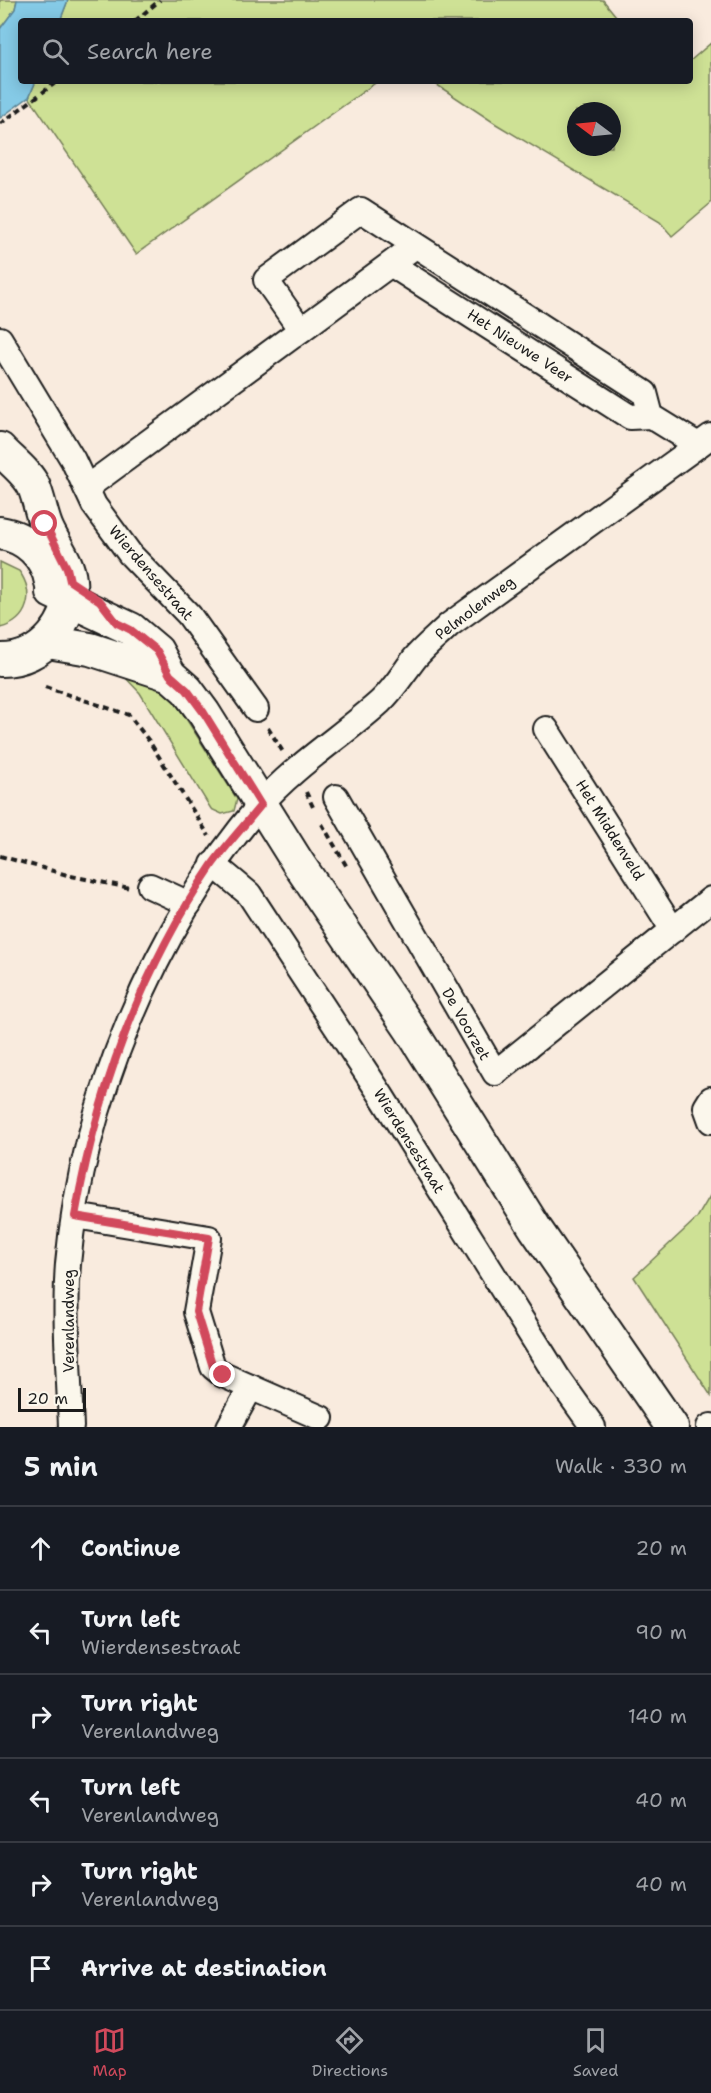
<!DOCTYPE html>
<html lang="en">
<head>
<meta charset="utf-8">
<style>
  :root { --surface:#171b24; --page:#242831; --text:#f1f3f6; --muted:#9ea1a6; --line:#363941; --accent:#d1495b }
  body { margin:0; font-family:"Shantell Sans",sans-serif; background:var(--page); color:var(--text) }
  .compass { position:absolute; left:567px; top:102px; width:54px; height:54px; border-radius:50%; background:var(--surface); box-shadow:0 3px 15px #0003; rotate:286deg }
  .scale { position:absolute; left:18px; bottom:15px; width:68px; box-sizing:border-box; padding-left:6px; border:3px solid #1c1c1c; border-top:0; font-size:16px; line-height:21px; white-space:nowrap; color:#1c1c1c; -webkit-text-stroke:4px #fbf7ec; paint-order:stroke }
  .stop { position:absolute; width:18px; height:18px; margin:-14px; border:4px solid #d1495b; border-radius:50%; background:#fff }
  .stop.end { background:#d1495b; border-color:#fff; box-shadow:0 2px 6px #0008 }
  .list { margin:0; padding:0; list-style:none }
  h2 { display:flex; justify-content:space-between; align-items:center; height:78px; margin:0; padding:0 24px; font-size:26px }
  h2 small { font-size:20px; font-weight:400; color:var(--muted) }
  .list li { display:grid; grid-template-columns:39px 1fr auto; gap:18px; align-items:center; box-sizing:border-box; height:84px; padding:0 24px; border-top:2px solid var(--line) }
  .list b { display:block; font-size:22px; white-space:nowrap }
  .list p { margin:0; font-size:20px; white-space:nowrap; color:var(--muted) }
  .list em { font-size:20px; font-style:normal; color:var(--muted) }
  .icon { flex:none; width:33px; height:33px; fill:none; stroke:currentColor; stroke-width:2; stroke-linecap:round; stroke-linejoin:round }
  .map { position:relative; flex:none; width:711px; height:1427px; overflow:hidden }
  .search { position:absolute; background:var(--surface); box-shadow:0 3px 15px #0003; left:18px; right:18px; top:18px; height:66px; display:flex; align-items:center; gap:15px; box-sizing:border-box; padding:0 21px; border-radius:6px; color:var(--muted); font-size:22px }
  .sheet { height:582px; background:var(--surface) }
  nav { display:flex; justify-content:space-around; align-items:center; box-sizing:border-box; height:84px; border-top:2px solid var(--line); background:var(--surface); font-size:16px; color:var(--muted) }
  nav a { display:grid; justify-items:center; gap:3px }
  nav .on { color:var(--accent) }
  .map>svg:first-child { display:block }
  .green { fill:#cee195; stroke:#757e58; stroke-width:1.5; fill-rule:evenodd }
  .water { fill:#85cae6; stroke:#5b8495; stroke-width:1.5 }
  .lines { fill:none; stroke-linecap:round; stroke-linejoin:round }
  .minor-casing { stroke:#1c1c1c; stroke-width:28 }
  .major-casing { stroke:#1c1c1c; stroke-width:36 }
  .path { stroke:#1c1c1c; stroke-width:4; stroke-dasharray:6 4.5; stroke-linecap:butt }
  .minor { stroke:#fbf7ec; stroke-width:24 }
  .major { stroke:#fbf7ec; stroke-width:32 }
  .route { stroke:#d1495b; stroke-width:8 }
  .labels { text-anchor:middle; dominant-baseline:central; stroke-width:5; stroke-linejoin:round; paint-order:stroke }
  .street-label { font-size:15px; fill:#1c1c1c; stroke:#fbf7ec }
</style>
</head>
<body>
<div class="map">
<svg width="711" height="1427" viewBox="0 0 711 1427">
  <rect width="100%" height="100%" fill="#f9ebde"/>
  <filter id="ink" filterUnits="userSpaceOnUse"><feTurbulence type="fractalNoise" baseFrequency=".0167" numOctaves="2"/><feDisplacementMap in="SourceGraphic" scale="12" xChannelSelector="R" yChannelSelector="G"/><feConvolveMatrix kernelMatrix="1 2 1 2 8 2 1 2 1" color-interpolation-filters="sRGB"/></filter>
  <g filter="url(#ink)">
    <!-- green -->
    <g class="green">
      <polygon points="0,0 17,0 15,9 0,29"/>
      <polygon points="68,0 603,0 620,21 60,21"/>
      <path d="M711 43V203L672 236 660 222 496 124 431 81H690V61ZM576 111H612V147H576Z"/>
      <polygon points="36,81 378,81 136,254 29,97"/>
      <path d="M0 562 19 571C35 593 29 621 0 628Z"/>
      <polygon points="122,674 165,690 178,706 237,799 234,811 222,814 211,809 140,693"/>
      <polygon points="711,1194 711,1396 634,1277 697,1218"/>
    </g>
    <!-- water -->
    <polygon class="water" points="17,0 68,0 60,21 21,21 21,81 36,81 29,97 0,118 0,29 15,9"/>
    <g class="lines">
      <!-- minor casing -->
      <g class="minor-casing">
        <g id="minor">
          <polyline points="392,265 630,417 651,416"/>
          <polyline points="301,330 266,280 361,210 645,393 651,416 698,445"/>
          <polyline points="0,339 73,460 94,505 130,554 189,615 256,709"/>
          <polyline points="86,488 415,246"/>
          <polyline points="546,729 673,930"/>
          <polyline points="336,797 495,1073 711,899"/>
          <polyline points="213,864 249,894 381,1095 558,1378 593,1427"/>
          <polyline points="150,886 189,904"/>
          <polyline points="711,1099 706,1107 711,1121"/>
          <polyline points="75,1216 209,1238 196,1312 213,1367 223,1375 321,1418"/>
          <path d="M71 1427C69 1372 64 1318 68 1264 82 1103 155 927 260 805 295 765 341 737 380 702 394 689 404 672 415 658 425 646 438 636 449 625L711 436"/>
          <polyline points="229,1427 251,1387"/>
          <polyline points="709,1427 711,1426"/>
        </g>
      </g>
      <!-- major casing -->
      <g class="major-casing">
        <g id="major">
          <path d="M0 449C10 460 28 473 34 487 39 499 41 513 46 526 53 544 68 560 70 580 74 621 43 661 0 660"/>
          <path d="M0 533C26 537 46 555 51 582"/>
          <polyline points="52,592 131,629 157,651 170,675 187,690 204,713 298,863 411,1030 535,1228 672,1427"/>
          <polyline points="48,642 90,649 170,675"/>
        </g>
      </g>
      <!-- path -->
      <g class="path">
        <polyline points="135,21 160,0"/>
        <polyline points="0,124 58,81"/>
        <polyline points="45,687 129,715 149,741 209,836"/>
        <polyline points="268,728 283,752"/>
        <polyline points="306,792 313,807"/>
        <polyline points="322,824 347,867"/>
        <polyline points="0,856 71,876 130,888"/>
      </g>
      <!-- minor -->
      <use href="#minor" class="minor"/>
      <!-- major -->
      <use href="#major" class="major"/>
    </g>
  </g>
  <g class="lines" filter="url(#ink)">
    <!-- route -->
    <path class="route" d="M45 524 67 568 70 581 100 601 117 623 131 630 157 651 170 675 187 690 204 713 261 805C245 825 227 844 212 865 141 970 97 1092 75 1216L209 1238 196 1312 213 1367 223 1375"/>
  </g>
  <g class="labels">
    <!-- street labels -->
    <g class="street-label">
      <text transform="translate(520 346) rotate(33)">Het Nieuwe Veer</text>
      <text transform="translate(151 573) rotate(49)">Wierdensestraat</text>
      <text transform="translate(475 608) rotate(-37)">Pelmolenweg</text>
      <text transform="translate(610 830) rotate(58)">Het Middenveld</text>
      <text transform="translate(466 1024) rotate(60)">De Voorzet</text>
      <text transform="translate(409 1141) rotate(58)">Wierdensestraat</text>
      <text transform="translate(69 1321) rotate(-90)">Verenlandweg</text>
    </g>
  </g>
</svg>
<svg class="compass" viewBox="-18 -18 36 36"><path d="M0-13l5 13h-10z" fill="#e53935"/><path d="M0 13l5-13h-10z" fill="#9ea1a6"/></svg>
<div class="scale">20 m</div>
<div class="stop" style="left:45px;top:524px"></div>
<div class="stop end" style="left:223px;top:1375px"></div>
<div class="search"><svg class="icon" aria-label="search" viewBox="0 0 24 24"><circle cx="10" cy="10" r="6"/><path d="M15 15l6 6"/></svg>Search here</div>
</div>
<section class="sheet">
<h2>5 min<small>Walk · 330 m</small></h2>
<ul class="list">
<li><svg class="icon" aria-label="ahead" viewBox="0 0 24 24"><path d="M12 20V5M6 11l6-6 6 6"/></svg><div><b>Continue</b></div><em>20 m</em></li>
<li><svg class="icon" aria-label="left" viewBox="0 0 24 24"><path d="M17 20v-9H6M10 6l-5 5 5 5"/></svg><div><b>Turn left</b><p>Wierdensestraat</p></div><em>90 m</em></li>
<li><svg class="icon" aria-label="right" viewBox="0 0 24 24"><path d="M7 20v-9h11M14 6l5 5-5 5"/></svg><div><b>Turn right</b><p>Verenlandweg</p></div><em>140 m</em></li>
<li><svg class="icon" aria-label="left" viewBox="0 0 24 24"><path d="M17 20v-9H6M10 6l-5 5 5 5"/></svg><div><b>Turn left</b><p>Verenlandweg</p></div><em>40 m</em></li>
<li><svg class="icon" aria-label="right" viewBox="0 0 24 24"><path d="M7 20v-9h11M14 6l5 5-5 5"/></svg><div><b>Turn right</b><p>Verenlandweg</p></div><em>40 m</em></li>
<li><svg class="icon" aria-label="arrive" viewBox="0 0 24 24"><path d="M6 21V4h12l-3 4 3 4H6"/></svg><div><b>Arrive at destination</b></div></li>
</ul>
</section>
<nav>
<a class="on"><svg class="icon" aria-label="map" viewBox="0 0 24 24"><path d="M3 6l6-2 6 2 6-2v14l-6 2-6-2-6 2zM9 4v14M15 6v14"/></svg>Map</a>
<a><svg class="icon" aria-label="directions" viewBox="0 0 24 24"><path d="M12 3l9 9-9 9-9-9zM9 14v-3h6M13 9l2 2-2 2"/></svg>Directions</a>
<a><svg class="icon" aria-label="saved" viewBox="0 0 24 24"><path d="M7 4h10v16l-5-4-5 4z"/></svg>Saved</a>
</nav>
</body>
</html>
